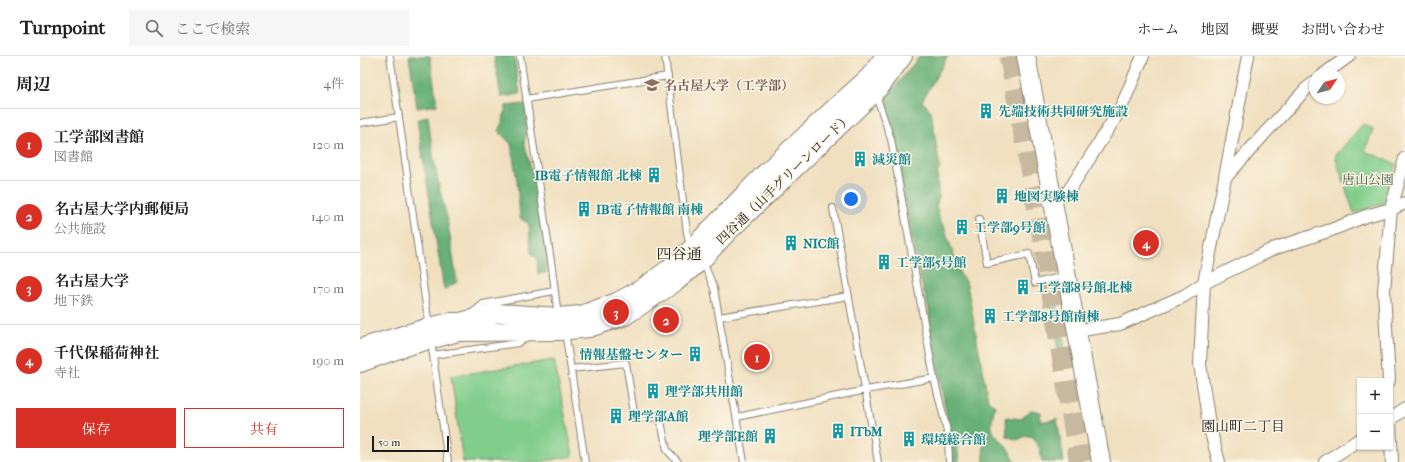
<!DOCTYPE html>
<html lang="ja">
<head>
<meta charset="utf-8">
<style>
  :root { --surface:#fff; --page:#f6f6f6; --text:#222; --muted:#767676; --line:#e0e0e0; --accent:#d93025 }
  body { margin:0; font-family:"IM FELL French Canon","Noto Serif JP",serif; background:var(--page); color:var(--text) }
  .controls { position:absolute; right:12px; bottom:12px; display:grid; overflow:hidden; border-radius:0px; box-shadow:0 1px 3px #0004 }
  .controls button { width:36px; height:36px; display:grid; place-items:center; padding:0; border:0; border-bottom:1px solid var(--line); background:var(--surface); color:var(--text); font:20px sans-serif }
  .compass { position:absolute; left:949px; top:12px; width:36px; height:36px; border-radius:50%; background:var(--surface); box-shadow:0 1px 3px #0004; rotate:55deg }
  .scale { position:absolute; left:12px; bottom:10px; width:77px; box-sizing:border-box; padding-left:4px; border:2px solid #1c1c1c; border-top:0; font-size:11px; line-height:14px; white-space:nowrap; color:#1c1c1c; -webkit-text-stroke:3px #fcf5e5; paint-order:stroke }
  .you { position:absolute; left:491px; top:143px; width:14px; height:14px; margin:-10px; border:3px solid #fff; border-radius:50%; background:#1a73e8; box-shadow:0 0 0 6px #1a73e833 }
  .badge { display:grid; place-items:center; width:26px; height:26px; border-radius:50%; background:var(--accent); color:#fff; font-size:13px; font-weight:700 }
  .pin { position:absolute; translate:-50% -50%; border:2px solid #fff; box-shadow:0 1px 4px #0006 }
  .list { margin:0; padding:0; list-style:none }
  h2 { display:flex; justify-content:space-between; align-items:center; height:52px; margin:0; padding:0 16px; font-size:17px }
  h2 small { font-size:13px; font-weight:400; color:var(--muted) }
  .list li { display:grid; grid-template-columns:26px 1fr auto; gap:12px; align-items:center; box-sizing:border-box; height:72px; padding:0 16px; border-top:1px solid var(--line) }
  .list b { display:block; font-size:15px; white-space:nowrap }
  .list p { margin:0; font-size:13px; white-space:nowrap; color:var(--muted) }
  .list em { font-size:13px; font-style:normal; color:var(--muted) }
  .actions { display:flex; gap:8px; padding:12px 16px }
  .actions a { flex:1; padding:9px 0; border:1px solid var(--accent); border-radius:0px; text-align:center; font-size:14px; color:var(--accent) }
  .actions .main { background:var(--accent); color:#fff }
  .icon { flex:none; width:22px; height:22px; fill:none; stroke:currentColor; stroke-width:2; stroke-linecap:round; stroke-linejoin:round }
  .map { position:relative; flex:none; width:1045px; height:406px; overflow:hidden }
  header { display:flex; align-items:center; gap:24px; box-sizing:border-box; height:56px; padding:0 20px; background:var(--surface); border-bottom:1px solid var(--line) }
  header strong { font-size:19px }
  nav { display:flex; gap:22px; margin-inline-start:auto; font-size:14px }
  .search { width:280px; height:36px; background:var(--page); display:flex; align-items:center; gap:10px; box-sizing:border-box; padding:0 14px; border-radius:0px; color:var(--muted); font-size:15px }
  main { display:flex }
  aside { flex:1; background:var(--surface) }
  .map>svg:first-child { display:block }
  .green { fill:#81cd8c; stroke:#4e7454 }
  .forest { fill:#68b078; stroke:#42664a }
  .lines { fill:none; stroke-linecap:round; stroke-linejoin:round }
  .highway-tunnel { stroke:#c6b99f; stroke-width:22; stroke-dasharray:22 11; stroke-linecap:butt }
  .lane-casing { stroke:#867e6e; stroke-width:8 }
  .street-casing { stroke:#867e6e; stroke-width:14 }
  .secondary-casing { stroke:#867e6e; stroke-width:20 }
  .lane { stroke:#fff; stroke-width:6 }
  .street { stroke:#fff; stroke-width:12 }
  .secondary { stroke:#fff; stroke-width:18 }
  .labels { text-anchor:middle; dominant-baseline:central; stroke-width:3; stroke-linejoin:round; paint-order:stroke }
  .education-label { font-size:13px; font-weight:bold; fill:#785e54; stroke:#fcf5e5; text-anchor:start }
  .culture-label { font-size:13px; font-weight:bold; fill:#0d838f; stroke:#fcf5e5; text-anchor:start }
  .street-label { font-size:13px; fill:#1c1c1c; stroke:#fcf5e5 }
  .park-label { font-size:13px; fill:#3f5a43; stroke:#fcf5e5 }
  .neighbourhood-label { font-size:14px; fill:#1c1c1c; stroke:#fcf5e5 }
  .quarter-label { font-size:15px; fill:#1c1c1c; stroke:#fcf5e5 }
</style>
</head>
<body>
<header>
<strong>Turnpoint</strong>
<div class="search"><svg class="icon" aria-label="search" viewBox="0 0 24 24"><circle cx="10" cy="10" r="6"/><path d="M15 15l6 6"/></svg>ここで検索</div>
<nav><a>ホーム</a><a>地図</a><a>概要</a><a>お問い合わせ</a></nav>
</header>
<main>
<aside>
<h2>周辺<small>4件</small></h2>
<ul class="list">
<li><span class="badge">1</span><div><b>工学部図書館</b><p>図書館</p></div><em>120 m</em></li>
<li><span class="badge">2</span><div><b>名古屋大学内郵便局</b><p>公共施設</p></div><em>140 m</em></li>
<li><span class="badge">3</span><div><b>名古屋大学</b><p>地下鉄</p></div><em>170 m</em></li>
<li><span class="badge">4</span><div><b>千代保稲荷神社</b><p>寺社</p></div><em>190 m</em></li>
</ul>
<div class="actions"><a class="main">保存</a><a>共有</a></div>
</aside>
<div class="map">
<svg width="1045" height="406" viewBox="0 0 1045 406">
  <rect width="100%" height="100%" fill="#fcf5e5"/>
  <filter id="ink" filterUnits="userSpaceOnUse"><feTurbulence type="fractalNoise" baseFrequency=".025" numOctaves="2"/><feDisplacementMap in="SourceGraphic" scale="8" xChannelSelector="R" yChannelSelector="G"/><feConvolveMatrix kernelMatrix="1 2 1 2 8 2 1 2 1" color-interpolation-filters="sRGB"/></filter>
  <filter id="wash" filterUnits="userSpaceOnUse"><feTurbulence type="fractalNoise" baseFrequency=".012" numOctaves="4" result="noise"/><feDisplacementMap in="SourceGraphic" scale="16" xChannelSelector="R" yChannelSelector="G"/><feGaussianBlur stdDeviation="0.9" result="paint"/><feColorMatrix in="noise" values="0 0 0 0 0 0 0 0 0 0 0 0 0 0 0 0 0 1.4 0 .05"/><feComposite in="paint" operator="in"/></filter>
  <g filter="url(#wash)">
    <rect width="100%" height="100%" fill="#f0e0c0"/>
    <!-- green -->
    <g class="green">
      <polygon points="1003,68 1013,73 1005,95 1036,108 1027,146 994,157 975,100"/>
      <polygon points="194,304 213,400 181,406 103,406 91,320"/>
    </g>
    <!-- forest -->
    <g class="forest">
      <polygon points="49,0 70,0 77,49 57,52"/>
      <polygon points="134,0 154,0 160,38 141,41"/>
      <path d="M560 0H588L562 45 571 55 580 112 577 118 579 142 576 149 580 165 584 170 600 218 607 229 628 344 635 350C627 381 634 373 649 395 652 398 653 402 656 406H624L623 386 597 387 599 406H592L589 371 569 271V254L557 211 526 39 539 26Z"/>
      <polygon points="165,48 168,72 164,86 180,147 178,159 184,174 187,201 186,217 178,218 177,202 171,197 169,168 160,162 157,125 151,88 138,75 143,65 146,50"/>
      <polygon points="68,60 73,98 80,135 87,162 97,226 84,234 57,64"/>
      <polygon points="693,223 707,304 699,299 687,234 687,229"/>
      <polygon points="671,354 681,356 680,366 697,363 704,406 682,406 680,393 672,380 666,380 657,384 647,380 646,361 661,363"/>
    </g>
  </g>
  <g filter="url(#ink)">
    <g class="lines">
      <!-- highway-tunnel -->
      <polyline class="highway-tunnel" points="650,0 682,174 720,406"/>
      <!-- lane casing -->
      <g class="lane-casing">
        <g id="lane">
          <polyline points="30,0 69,270"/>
          <polyline points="160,0 192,212 198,260"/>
          <polyline points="305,0 327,177 330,189"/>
          <polyline points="519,39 518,45 531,83 574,322 588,379 589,406"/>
          <polyline points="166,43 308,20"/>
          <polyline points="0,67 39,61"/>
          <polyline points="473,152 518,406"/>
          <polyline points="619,163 627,207 669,198 675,227 705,220"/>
          <polyline points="343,206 354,232 384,406"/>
          <polyline points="112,257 123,248 194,235"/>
          <polyline points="359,261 489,240"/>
          <polyline points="205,275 225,406"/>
          <polyline points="71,285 88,406"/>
          <polyline points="73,299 158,287 169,280"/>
          <polyline points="211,313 266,307 275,363 300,361 307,394 318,406"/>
          <polyline points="377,361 506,334 574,322"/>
        </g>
      </g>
      <!-- street casing -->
      <g class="street-casing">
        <g id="street">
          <polyline points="964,18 989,0"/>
          <polyline points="865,121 888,0"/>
          <polyline points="693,142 708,136 760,54 783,0"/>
          <polyline points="716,275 760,268 824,240 844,227 913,193 971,174 1006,160 1031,153 1045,147"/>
          <polyline points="1029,325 1024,235 1031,153 1045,102"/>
          <polyline points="1030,363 1045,353"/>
          <polyline points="1030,365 1032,406"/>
          <polyline points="859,406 849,369 840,308 844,227 865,122 905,77 946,33 955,26"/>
          <polyline points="965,406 1000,383"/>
        </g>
      </g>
      <!-- secondary casing -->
      <g class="secondary-casing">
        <g id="secondary">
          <polyline points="666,0 741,406"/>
          <polyline points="0,292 69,271 91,266 100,266 137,257 198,261 221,259 257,246 281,233 307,214 331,193 403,119 470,56 509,21 525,0"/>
          <polyline points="0,307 47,290 98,276 199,275 229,272 265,260 316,226 342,204 367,177 521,30 543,0"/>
        </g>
      </g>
      <!-- lane -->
      <use href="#lane" class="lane"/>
      <!-- street -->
      <use href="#street" class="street"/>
      <!-- secondary -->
      <use href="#secondary" class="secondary"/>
    </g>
  </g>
  <!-- icons -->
  <defs>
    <g id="university-bare" transform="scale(1.2)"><path d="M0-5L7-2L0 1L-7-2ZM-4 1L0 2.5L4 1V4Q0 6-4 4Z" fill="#8d6e63" stroke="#fcf5e5" stroke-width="2.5" paint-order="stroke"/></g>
    <g id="building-bare" transform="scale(1.2)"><path d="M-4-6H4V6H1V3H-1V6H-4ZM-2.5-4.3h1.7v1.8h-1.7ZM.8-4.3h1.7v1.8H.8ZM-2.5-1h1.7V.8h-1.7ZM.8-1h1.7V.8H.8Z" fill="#0f9aa8" stroke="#fcf5e5" stroke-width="2.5" paint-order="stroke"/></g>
  </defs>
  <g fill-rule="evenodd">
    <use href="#university-bare" x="292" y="29"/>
    <use href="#building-bare" x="626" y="55"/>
    <use href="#building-bare" x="500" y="103"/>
    <use href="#building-bare" x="294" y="119"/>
    <use href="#building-bare" x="642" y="140"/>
    <use href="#building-bare" x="224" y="153"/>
    <use href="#building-bare" x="602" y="171"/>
    <use href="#building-bare" x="431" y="187"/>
    <use href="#building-bare" x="524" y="206"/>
    <use href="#building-bare" x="663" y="231"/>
    <use href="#building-bare" x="630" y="260"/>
    <use href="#building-bare" x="335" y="298"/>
    <use href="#building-bare" x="293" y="335"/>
    <use href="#building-bare" x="256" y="360"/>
    <use href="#building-bare" x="478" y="375"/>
    <use href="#building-bare" x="410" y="380"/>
    <use href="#building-bare" x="549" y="383"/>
  </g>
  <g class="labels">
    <!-- education labels -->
    <g class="education-label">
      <text x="304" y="29">名古屋大学（工学部）</text>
    </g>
    <!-- culture labels -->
    <g class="culture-label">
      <text x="638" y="55">先端技術共同研究施設</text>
      <text x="512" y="103">減災館</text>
      <text x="282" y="119" text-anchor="end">IB電子情報館 北棟</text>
      <text x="654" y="140">地図実験棟</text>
      <text x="236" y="153">IB電子情報館 南棟</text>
      <text x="614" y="171">工学部9号館</text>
      <text x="443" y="187">NIC館</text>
      <text x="536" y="206">工学部5号館</text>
      <text x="675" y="231">工学部8号館北棟</text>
      <text x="642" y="260">工学部8号館南棟</text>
      <text x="323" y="298" text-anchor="end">情報基盤センター</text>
      <text x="305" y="335">理学部共用館</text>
      <text x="268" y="360">理学部A館</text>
      <text x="490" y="375">ITbM</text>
      <text x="398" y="380" text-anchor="end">理学部E館</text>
      <text x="561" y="383">環境総合館</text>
    </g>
    <!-- street labels -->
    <g class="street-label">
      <text transform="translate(424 123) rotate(-44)">四谷通（山手グリーンロード）</text>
    </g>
    <!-- park labels -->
    <g class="park-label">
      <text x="1008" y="123">唐山公園</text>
    </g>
    <!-- neighbourhood labels -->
    <g class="neighbourhood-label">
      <text x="883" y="370">園山町二丁目</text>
    </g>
    <!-- quarter labels -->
    <g class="quarter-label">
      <text x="319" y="198">四谷通</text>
    </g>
  </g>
</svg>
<div class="controls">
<button>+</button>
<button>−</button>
</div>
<svg class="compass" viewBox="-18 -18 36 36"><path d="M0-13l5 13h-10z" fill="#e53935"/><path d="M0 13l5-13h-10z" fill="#767676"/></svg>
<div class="scale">50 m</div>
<div class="you"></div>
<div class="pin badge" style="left:397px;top:301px">1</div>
<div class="pin badge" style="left:306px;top:264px">2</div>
<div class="pin badge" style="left:256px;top:256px">3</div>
<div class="pin badge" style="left:786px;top:187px">4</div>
</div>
</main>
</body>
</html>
